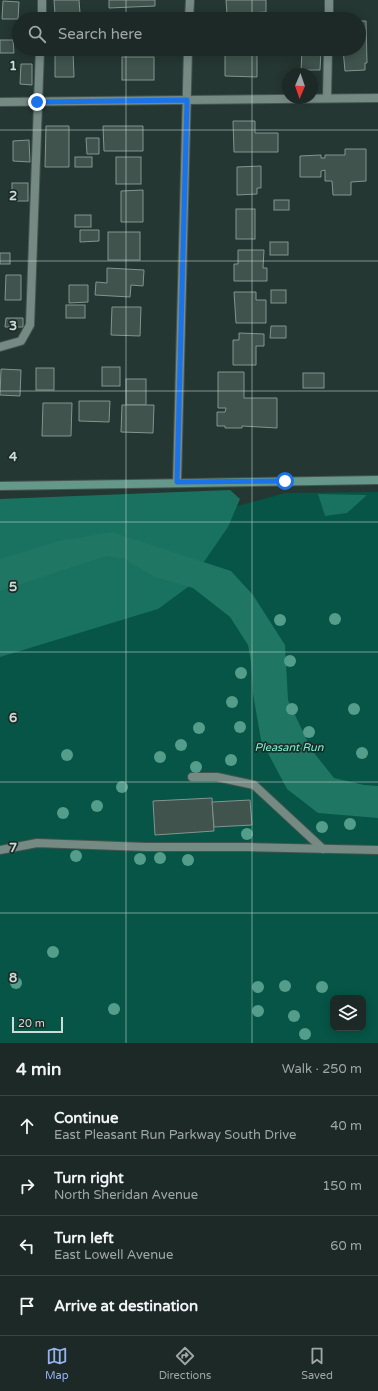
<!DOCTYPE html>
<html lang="en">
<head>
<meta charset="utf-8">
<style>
  :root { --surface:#1c2926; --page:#25312e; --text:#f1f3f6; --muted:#a0a6a7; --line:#3a4543; --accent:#95b2f1 }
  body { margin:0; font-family:"Varela Round",sans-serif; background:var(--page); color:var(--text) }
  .controls { position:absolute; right:12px; bottom:12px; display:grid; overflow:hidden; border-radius:8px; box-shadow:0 2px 10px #0003 }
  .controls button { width:36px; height:36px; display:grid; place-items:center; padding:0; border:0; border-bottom:1px solid var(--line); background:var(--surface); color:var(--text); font:20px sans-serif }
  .compass { position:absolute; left:282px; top:68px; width:36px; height:36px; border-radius:50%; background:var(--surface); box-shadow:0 2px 10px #0003; rotate:182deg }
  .scale { position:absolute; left:12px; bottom:10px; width:51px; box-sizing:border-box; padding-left:4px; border:2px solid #d0dbd7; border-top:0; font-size:11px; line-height:14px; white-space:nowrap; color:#d0dbd7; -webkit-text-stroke:3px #1b2d28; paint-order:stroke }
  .stop { position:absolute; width:12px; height:12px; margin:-9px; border:3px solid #1a73e8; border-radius:50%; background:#fff }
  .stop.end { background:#1a73e8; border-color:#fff; box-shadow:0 1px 4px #0008 }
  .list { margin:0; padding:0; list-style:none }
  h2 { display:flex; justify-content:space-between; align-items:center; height:52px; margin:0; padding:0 16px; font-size:17px }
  h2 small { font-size:13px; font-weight:400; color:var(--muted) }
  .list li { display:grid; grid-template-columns:26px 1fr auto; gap:12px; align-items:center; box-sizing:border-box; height:60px; padding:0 16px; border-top:1px solid var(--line) }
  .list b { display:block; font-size:15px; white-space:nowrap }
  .list p { margin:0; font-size:13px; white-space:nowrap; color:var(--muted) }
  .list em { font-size:13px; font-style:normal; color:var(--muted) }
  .icon { flex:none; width:22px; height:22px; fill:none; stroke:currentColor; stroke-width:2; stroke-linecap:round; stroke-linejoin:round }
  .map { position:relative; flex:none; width:378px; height:1043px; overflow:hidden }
  .search { position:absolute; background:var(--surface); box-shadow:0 2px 10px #0003; left:12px; right:12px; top:12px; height:44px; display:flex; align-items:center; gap:10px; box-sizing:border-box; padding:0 14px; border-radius:22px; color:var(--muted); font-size:15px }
  .sheet { height:292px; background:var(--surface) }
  nav { display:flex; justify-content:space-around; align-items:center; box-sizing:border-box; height:56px; border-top:1px solid var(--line); background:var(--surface); font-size:11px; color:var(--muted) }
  nav a { display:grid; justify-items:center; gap:2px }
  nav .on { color:var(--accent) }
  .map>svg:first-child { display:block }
  .green { fill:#065546; fill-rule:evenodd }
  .forest { fill:#197260 }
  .water { fill:#1e7663 }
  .building { fill:#40534d; stroke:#81958f }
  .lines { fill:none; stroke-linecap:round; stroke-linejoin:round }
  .lane-casing { stroke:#44544f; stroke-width:10 }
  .street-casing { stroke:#44544f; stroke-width:10 }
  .secondary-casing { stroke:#44544f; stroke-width:10 }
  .lane { stroke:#768a84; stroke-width:8 }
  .street { stroke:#768a84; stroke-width:8 }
  .secondary { stroke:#65978a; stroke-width:8 }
  .tree { fill:#539d8a }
  .route { stroke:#1a73e8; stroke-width:5 }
  .grid { fill:none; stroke:#d0dbd7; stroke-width:1; stroke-opacity:0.55 }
  .labels { text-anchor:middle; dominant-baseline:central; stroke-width:3.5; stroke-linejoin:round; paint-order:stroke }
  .water-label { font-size:11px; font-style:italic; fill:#7ef4d6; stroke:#1b2d28 }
  .grid-label { font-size:13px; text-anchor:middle; font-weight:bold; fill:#d0dbd7; stroke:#1b2d28; stroke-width:3.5; stroke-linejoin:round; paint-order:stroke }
</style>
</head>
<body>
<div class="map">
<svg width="378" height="1043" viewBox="0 0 378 1043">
  <rect width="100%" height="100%" fill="#253732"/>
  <!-- green -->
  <path class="green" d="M378 492V1043H0V640L205 515 285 493ZM333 998H363V1028H333Z"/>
  <!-- forest -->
  <g class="forest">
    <polygon points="230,490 240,499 228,527 201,566 133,546 0,565 0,499"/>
    <polygon points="318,494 367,495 347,513 325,516"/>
    <polygon points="102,551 192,584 158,609 0,657 0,587"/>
  </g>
  <!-- water -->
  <polygon class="water" points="112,532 231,571 253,595 285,645 288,700 311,749 334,778 364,785 378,786 378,818 318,813 287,789 261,740 253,694 251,662 248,645 230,617 193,588 155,577 124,559 106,556 0,591 0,559 59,541"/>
  <!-- building -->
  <g class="building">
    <polygon points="54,0 79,0 80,13 55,14"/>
    <polygon points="109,0 155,0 155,6 109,8"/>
    <polygon points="226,0 266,0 266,12 227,14"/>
    <polygon points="3,1 19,2 18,19 2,19"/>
    <polygon points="154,13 155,19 108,19 108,15"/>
    <polygon points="359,21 366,21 367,63 365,63 365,70 345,71 343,49 359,49"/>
    <polygon points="0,40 13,40 14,53 0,53"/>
    <polygon points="225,49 257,49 257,77 225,76"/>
    <polygon points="55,51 73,51 74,77 55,77"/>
    <polygon points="302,51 321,51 320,70 301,70"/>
    <rect x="122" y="57" width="32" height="23"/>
    <polygon points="21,64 32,64 32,85 20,84"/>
    <polygon points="233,121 255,121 255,133 278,133 278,152 234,152"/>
    <polygon points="46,126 69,126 69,167 45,167"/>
    <polygon points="103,126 143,126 143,151 104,151"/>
    <polygon points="86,138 99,138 99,154 87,154"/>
    <polygon points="29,140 30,162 13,161 13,141"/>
    <polygon points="345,149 366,149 366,181 351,182 351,195 333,195 332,181 325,181 325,170 321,171 321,177 300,177 300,156 321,155 321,158 325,158 325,155 345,155"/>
    <rect x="75" y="157" width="17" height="10"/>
    <rect x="116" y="157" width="25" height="27"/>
    <polygon points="261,166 261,188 257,188 257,194 237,195 237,167"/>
    <rect x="12" y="183" width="16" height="18"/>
    <polygon points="143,190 143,222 121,222 121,191"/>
    <rect x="274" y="200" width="15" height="10"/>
    <rect x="236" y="209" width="19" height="30"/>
    <rect x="75" y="215" width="16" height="12"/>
    <polygon points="80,230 99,230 99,241 80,242"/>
    <rect x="108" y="232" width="32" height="28"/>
    <rect x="270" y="242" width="18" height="13"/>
    <polygon points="238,250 264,250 263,268 267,268 267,281 234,281 234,264 238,264"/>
    <rect x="0" y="253" width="10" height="11"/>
    <polygon points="107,268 144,270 143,286 131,285 130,297 95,295 96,282 107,283"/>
    <polygon points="6,275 21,275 21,300 5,300"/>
    <polygon points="69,285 88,285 88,302 69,303"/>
    <rect x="271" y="290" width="15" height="13"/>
    <polygon points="234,292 256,292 256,300 266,300 266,323 236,323"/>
    <rect x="66" y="305" width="19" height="13"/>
    <polygon points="112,307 141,307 140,336 111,335"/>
    <polygon points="6,318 23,318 23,327 5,327"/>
    <polygon points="271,326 286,326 286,338 270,338"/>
    <polygon points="239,333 264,334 264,346 256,346 256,365 233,365 233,340 239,340"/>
    <rect x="102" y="367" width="18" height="19"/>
    <rect x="36" y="368" width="18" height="22"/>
    <polygon points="1,369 21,370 20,396 0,395"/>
    <polygon points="218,372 244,372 244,398 277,398 277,428 242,426 242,428 225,428 225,426 217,426 217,412 225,412 226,408 218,408"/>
    <rect x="303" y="373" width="21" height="15"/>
    <rect x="126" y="379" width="20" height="26"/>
    <polygon points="79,401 110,401 109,422 79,421"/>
    <polygon points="43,403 72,403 71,436 42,436"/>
    <polygon points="122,405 154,405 153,433 121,432"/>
    <polygon points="212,798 214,831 155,835 153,801"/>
    <polygon points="250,800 252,825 214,827 212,802"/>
  </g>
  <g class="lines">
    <!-- lane casing -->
    <g class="lane-casing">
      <g id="lane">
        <polyline points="42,0 42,19"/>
        <polyline points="329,19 329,0"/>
        <polyline points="327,98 328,49"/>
        <polyline points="0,347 21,341 30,325 40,49"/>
        <polyline points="192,777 217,777 254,785 323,849"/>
        <polyline points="0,850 37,843 146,847 248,847 378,850"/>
      </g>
    </g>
    <!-- street casing -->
    <g class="street-casing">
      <g id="street">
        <polyline points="189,19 190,0"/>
        <polyline points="0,102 378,98"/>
        <polyline points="177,482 188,49"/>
      </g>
    </g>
    <!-- secondary casing -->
    <g class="secondary-casing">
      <polyline id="secondary" points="0,486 378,480"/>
    </g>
    <!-- lane -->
    <use href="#lane" class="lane"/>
    <!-- street -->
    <use href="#street" class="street"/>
    <!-- secondary -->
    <use href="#secondary" class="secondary"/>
  </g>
  <!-- trees -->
  <g class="tree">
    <circle cx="335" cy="619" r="6"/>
    <circle cx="280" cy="620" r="6"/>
    <circle cx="290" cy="661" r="6"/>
    <circle cx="241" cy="673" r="6"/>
    <circle cx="232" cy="702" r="6"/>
    <circle cx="292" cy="709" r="6"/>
    <circle cx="354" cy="709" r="6"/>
    <circle cx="240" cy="727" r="6"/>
    <circle cx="199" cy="728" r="6"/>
    <circle cx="309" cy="732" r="6"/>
    <circle cx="181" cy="745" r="6"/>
    <circle cx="362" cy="753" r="6"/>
    <circle cx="67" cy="755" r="6"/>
    <circle cx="160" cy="757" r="6"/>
    <circle cx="231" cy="760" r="6"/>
    <circle cx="196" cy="767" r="6"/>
    <circle cx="122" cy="787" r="6"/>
    <circle cx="97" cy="806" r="6"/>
    <circle cx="63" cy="813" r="6"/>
    <circle cx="350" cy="824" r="6"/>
    <circle cx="322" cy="827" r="6"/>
    <circle cx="247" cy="834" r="6"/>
    <circle cx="76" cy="856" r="6"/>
    <circle cx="160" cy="858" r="6"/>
    <circle cx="140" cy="859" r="6"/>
    <circle cx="188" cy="860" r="6"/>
    <circle cx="53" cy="952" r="6"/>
    <circle cx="16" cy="983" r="6"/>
    <circle cx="285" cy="986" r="6"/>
    <circle cx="258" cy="987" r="6"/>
    <circle cx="322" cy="987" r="6"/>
    <circle cx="114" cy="1009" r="6"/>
    <circle cx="258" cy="1011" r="6"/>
    <circle cx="294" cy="1016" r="6"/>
    <circle cx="305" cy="1034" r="6"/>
  </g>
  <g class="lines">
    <!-- route -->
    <polyline class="route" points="37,102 187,100 177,482 285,481"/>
  </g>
  <!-- grid -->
  <path class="grid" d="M126 0V19M252 0V19M126 49V1043M252 49V1043M0 130H378M0 261H378M0 391H378M0 522H378M0 652H378M0 782H378M0 913H378"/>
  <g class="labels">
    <!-- water labels -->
    <g class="water-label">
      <text x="289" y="747">Pleasant Run</text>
    </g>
  </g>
  <g class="grid-label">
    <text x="13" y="70">1</text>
    <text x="13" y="200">2</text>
    <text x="13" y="330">3</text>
    <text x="13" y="461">4</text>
    <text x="13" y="591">5</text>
    <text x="13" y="722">6</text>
    <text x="13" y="852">7</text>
    <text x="13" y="982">8</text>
  </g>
</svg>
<div class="controls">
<button><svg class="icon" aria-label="layers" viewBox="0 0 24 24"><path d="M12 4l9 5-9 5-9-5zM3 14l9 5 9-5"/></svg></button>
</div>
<svg class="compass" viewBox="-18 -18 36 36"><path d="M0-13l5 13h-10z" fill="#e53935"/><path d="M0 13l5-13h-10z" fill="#a0a6a7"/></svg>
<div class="scale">20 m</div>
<div class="stop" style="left:285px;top:481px"></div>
<div class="stop end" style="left:37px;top:102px"></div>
<div class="search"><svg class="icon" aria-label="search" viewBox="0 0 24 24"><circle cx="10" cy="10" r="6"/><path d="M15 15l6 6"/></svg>Search here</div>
</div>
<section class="sheet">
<h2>4 min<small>Walk · 250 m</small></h2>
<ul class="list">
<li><svg class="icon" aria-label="ahead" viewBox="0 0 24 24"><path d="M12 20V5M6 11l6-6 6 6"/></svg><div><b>Continue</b><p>East Pleasant Run Parkway South Drive</p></div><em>40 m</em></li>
<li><svg class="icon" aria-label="right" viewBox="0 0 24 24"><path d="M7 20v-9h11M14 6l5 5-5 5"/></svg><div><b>Turn right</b><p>North Sheridan Avenue</p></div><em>150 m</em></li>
<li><svg class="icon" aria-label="left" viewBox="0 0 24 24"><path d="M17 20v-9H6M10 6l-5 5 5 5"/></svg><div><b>Turn left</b><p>East Lowell Avenue</p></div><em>60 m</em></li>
<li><svg class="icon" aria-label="arrive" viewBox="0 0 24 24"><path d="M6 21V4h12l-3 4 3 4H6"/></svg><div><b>Arrive at destination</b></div></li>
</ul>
</section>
<nav>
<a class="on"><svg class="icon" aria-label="map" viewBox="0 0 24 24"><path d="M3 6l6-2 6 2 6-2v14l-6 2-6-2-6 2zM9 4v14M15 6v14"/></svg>Map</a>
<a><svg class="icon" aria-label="directions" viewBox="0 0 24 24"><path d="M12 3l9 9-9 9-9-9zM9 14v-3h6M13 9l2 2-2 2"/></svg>Directions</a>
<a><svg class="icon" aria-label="saved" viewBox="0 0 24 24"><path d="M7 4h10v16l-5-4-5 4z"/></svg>Saved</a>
</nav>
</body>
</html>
